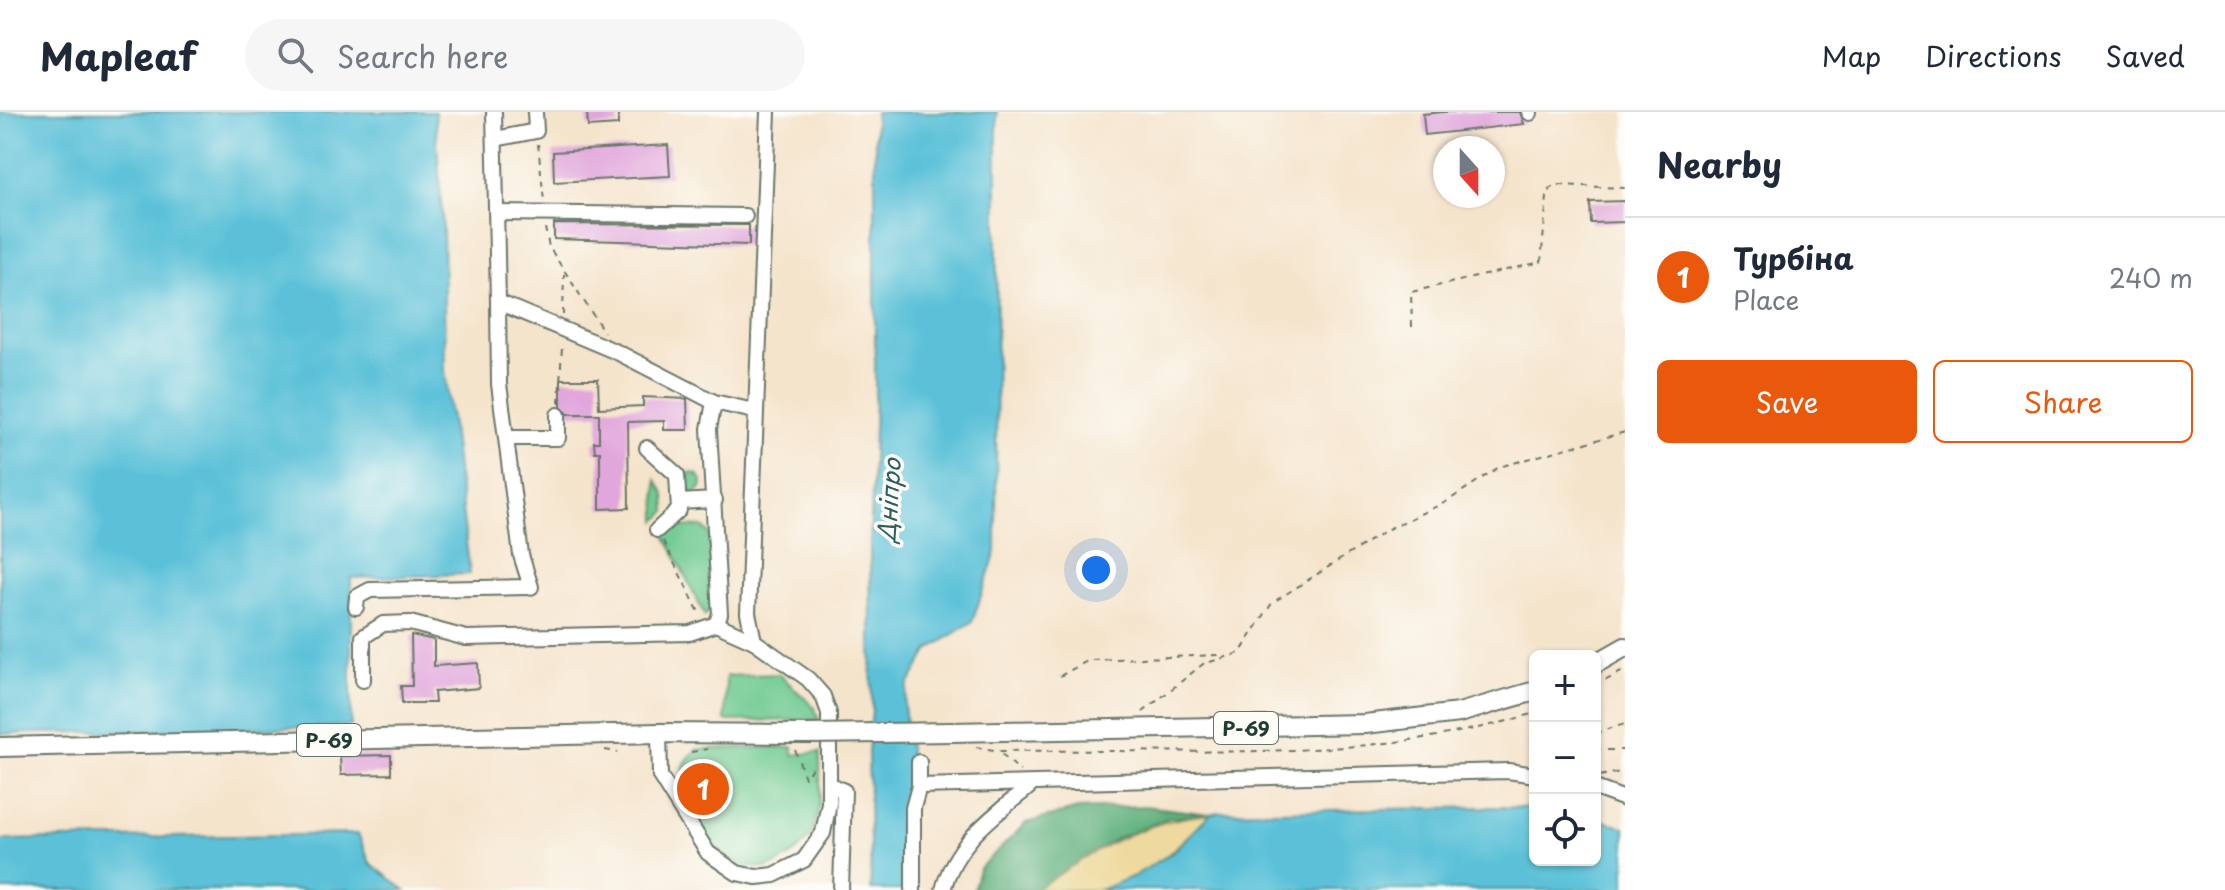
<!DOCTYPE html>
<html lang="en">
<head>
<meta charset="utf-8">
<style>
  :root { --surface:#fff; --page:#f6f6f7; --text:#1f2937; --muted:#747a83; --line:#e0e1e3; --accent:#ea580c }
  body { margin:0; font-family:"Playpen Sans",sans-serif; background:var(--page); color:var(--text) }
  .controls { position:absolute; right:24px; bottom:24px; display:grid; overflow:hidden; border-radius:12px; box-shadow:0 2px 6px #0004 }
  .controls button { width:72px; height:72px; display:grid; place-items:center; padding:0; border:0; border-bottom:2px solid var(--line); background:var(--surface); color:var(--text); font:40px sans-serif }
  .compass { position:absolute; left:1433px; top:24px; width:72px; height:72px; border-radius:50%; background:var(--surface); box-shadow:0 2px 6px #0004; rotate:159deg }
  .you { position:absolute; left:1096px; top:458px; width:28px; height:28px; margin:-20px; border:6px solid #fff; border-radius:50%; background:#1a73e8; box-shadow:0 0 0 12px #1a73e833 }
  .badge { display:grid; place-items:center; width:52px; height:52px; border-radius:50%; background:var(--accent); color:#fff; font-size:26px; font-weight:700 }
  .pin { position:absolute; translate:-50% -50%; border:4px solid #fff; box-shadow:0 2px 8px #0006 }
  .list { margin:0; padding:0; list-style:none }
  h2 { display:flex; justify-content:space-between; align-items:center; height:104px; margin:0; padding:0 32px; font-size:34px }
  h2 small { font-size:26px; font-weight:400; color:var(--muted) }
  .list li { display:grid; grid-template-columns:52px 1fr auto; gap:24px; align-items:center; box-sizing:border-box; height:120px; padding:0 32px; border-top:2px solid var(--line) }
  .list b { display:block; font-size:30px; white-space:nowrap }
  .list p { margin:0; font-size:26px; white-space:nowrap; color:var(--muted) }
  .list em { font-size:26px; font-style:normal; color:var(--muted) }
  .actions { display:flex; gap:16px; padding:24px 32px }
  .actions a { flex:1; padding:18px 0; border:2px solid var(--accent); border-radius:12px; text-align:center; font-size:28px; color:var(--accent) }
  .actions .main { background:var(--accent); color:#fff }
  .icon { flex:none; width:44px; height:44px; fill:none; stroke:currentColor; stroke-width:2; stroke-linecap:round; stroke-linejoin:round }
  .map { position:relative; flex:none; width:1625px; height:778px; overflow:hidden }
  header { display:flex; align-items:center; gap:48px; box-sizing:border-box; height:112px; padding:0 40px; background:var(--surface); border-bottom:2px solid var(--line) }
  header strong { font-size:38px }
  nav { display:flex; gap:44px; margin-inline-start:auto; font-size:28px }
  .search { width:560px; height:72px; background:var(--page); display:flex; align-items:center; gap:20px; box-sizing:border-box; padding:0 28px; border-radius:44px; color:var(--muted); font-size:30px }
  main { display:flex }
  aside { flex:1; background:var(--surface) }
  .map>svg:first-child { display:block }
  .green { fill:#72cb92; stroke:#488463; stroke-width:2 }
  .forest { fill:#5daf7c; stroke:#3e7658; stroke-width:2 }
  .sand { fill:#eeda9e; stroke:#868c69; stroke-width:2 }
  .water { fill:#5bc1d8; stroke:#3d7f86; stroke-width:2 }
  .building { fill:#e1a6db }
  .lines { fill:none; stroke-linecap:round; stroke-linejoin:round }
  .minor-casing { stroke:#6a7769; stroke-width:18 }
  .major-casing { stroke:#6a7769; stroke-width:22 }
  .path { stroke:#6a7769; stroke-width:2; stroke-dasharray:6 6; stroke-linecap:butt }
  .minor { stroke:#fff; stroke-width:14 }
  .major { stroke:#fff; stroke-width:18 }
  .major-bridge-casing { stroke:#6a7769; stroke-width:22; stroke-linecap:butt }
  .major-bridge { stroke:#fff; stroke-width:18 }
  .labels { text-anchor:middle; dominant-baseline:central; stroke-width:7; stroke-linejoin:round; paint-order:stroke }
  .shield { fill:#fdfcf7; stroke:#62766e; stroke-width:2 }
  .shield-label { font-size:20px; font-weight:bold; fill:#1f3d34 }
  .water-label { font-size:24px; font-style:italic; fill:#2e5e5d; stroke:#fdfcf7 }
</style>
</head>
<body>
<header>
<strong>Mapleaf</strong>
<div class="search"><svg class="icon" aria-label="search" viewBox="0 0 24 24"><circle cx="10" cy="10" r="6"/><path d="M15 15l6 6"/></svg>Search here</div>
<nav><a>Map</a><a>Directions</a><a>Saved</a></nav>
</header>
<main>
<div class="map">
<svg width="1625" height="778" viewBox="0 0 1625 778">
  <rect width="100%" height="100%" fill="#fdfcf7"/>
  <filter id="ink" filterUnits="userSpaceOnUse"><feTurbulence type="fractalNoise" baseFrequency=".0125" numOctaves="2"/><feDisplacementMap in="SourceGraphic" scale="16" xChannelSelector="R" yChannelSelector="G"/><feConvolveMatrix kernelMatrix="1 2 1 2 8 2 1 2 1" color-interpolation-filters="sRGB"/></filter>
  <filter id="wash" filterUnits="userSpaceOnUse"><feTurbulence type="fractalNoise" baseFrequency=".006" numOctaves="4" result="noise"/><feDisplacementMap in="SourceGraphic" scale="32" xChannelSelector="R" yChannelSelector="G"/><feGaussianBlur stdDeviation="1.8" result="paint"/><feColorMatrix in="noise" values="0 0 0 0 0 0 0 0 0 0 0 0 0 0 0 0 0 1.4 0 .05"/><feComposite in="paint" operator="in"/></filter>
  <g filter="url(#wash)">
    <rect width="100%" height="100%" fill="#f5e4cc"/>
    <!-- green -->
    <g class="green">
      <circle cx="692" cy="371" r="10"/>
      <polygon points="656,368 665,382 666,400 657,409"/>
      <polygon points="674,414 703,415 710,422 713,494 705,504 664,421"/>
      <polygon points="779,562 814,595 819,608 725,609 726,564"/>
      <path d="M793 635V643L820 640C820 695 826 735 766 756 753 756 741 754 730 746 699 726 659 667 697 637Z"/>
    </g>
    <!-- forest -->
    <polygon class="forest" points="1145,694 1210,702 1169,706 1118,726 1035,778 973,778 979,757 1026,711 1078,697"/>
    <!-- sand -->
    <path class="sand" d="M1210 702C1179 732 1144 773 1098 778 1078 778 1056 778 1035 778 1094 739 1138 709 1210 702Z"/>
    <!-- water -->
    <g class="water">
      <polygon points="0,0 435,0 443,119 445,258 470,462 351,466 351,614 0,622"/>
      <polygon points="875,0 997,0 996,440 972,510 929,538 908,573 904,593 909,636 906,778 871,778 868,639 872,599 870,439 875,284"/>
      <polygon points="1492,695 1535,696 1535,748 1595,748 1595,706 1625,716 1625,778 1100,778 1134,764 1173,740 1210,702 1218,700"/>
      <polygon points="358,722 370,751 405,778 0,778 0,728"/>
    </g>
    <g id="blocks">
      <!-- building -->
      <g class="building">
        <polygon points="587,0 618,0 618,13 588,15"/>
        <polygon points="1443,0 1520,0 1524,12 1425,23 1423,2"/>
        <polygon points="668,33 670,64 554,70 553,40"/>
        <polygon points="1625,89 1625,110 1591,111 1590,90"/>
        <polygon points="554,112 749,113 749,133 554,127"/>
        <polygon points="561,267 598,267 599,296 643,294 643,285 687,287 688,318 664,318 664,309 628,310 629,396 600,397 600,340 595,340 594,330 599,330 599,302 568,302 561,294"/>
        <polygon points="411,523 434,528 434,554 478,551 479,576 434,580 435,591 402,591 401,574 412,574"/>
        <polygon points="391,643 391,662 341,663 340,644"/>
      </g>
    </g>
  </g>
  <g filter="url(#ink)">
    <use href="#blocks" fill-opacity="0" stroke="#6a7769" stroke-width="2"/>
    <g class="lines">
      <!-- minor casing -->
      <g class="minor-casing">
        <g id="minor">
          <polyline points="494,0 498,190 619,241 714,290 754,299"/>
          <polyline points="1530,0 1530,1"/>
          <polyline points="495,27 536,19 535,0"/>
          <polyline points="497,101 745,104"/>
          <polyline points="507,326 558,326 558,303"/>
          <polyline points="647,336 677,363 679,398 657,418"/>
          <polyline points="679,390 715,388"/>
          <polyline points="356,495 357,485 370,478 531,475 521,443 499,272 498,190"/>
          <polyline points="716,512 754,529"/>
          <polyline points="363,568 363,525 383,512 410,511 466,526 690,521 716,512 720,502 709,317 714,290"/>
          <polyline points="659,621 660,664 708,741 737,761 756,765 774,763 804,748 823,721 829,691 829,601 823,584 808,567 754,529 748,501 768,0"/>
          <polyline points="829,672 844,679 841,778"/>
          <polyline points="919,674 1508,659 1535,663"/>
          <polyline points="1595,676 1625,687"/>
          <polyline points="913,778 913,696 919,674 919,650"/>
          <path d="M943 778C955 730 994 704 1030 674"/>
        </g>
      </g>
      <!-- major casing -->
      <g class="major-casing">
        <g id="major">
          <polyline points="1595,552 1625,535"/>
          <polyline points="952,620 1365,612 1459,601 1535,579"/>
          <polyline points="0,635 659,621 809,622"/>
        </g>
      </g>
      <!-- path -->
      <g class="path">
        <polyline points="538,32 544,89"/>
        <polyline points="545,116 549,135 604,220"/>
        <polyline points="563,203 564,162"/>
        <polyline points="1412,215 1411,180 1541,150 1547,85 1551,76 1559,73 1625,76"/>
        <polyline points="559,291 562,234"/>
        <polyline points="663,429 700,502"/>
        <polyline points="1060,564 1089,548 1221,543"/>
        <polyline points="1595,574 1625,558"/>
        <polyline points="1143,600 1203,552 1240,541 1272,491 1388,417 1446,390 1499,355 1625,320"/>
        <polyline points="1595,621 1625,612"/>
        <path d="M976 635 999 639C1177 636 1363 654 1535 601"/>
        <polyline points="605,638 618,640"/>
        <polyline points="795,638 805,666 814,653"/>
        <polyline points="1595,638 1625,638"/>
        <polyline points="691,640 707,637"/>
        <polyline points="1002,642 1020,659"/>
        <polyline points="1600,664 1625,659"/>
      </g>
      <!-- minor -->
      <use href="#minor" class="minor"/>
      <!-- major -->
      <use href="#major" class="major"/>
      <!-- major-bridge casing -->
      <g class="major-bridge-casing">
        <polyline id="major-bridge" points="809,622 952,620"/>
      </g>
      <!-- major-bridge -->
      <use href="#major-bridge" class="major-bridge"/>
    </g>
  </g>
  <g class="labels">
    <!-- shield labels -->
    <g class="shield">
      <rect x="1214" y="600" width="64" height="32" rx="6"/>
      <rect x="297" y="612" width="64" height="32" rx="6"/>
    </g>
    <g class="shield-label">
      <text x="1246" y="616">Р-69</text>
      <text x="329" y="628">Р-69</text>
    </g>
    <!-- water labels -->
    <g class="water-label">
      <text transform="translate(888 388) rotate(-86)">Дніпро</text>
    </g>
  </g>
</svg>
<div class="controls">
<button>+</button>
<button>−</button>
<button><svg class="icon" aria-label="locate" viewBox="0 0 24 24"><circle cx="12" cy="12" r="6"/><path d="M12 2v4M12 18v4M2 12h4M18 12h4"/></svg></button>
</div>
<svg class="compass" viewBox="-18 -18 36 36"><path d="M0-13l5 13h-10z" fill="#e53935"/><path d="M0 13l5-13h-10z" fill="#747a83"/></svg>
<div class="you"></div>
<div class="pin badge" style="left:703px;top:677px">1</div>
</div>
<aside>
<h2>Nearby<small></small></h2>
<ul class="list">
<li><span class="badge">1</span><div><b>Турбіна</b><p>Place</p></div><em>240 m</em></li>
</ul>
<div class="actions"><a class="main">Save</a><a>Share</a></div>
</aside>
</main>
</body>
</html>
